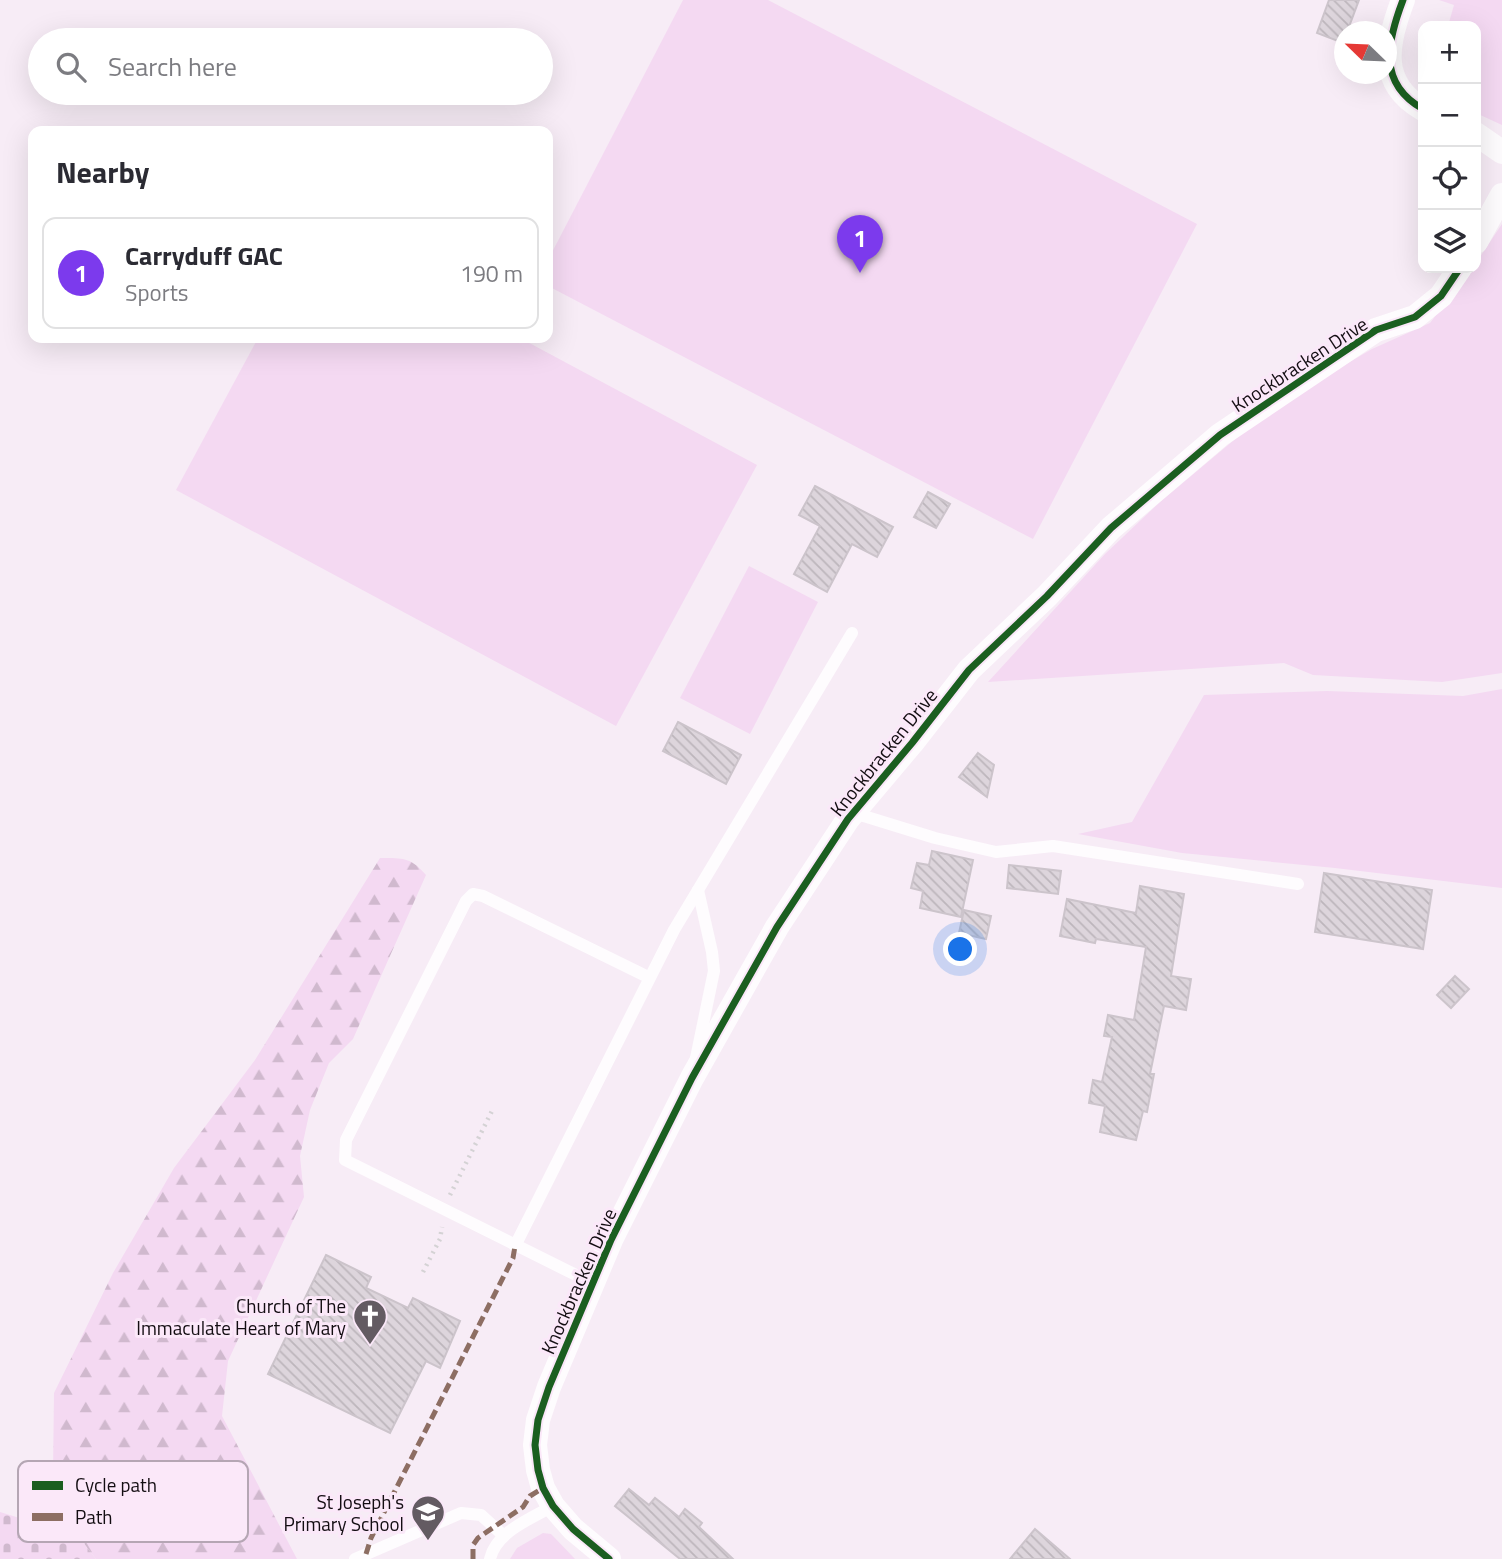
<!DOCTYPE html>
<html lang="en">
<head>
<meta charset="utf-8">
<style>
  :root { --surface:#fff; --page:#f2f2f3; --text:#2b2b33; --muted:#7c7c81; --line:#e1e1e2; --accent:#7c3aed }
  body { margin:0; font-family:"Titillium Web",sans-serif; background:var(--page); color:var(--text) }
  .controls { position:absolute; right:21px; top:21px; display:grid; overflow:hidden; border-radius:14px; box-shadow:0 7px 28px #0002 }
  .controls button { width:63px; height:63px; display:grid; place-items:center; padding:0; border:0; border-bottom:2px solid var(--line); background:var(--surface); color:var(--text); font:35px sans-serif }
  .compass { position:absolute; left:1334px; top:21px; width:63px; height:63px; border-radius:50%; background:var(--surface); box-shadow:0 7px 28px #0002; rotate:293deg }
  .you { position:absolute; left:961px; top:950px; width:24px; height:24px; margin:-18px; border:5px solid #fff; border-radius:50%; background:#1a73e8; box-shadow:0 0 0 10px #1a73e833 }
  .badge { display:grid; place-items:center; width:46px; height:46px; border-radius:50%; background:var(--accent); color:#fff; font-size:23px; font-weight:700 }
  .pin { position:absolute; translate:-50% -58px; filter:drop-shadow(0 2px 4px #0008) }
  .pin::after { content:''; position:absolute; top:37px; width:24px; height:21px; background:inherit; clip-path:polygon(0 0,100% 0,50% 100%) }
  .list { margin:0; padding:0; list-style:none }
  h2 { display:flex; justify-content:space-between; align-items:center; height:91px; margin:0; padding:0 28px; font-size:30px }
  h2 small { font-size:23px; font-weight:400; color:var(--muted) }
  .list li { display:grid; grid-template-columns:46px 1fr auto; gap:21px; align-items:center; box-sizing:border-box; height:112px; margin:0 14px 14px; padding:0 14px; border:2px solid var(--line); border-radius:14px }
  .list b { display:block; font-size:26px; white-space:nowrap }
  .list p { margin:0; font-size:23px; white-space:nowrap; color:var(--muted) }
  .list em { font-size:23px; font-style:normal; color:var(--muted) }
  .icon { flex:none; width:38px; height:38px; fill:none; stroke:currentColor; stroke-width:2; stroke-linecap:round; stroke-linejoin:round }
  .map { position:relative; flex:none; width:1502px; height:1559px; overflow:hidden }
  .search { position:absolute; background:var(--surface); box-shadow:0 7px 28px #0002; left:28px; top:28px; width:525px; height:77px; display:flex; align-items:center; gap:18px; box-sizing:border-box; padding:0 24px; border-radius:38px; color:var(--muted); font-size:26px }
  .panel { position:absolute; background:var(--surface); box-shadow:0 7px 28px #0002; left:28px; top:126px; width:525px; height:217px; border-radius:14px }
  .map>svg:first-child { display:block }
  .grass { fill:#f4d9f2 }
  .forest { fill:url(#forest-firs) }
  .cemetery { fill:url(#cemetery-stones) }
  .building { fill:url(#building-back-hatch); stroke:#ccc4cb; stroke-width:2 }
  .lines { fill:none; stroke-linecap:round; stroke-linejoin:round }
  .path { stroke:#d4d2d4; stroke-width:4.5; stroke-dasharray:2 5; stroke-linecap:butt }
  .lane { stroke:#fefcfe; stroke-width:12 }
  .street { stroke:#fefcfe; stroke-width:24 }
  .quiet { stroke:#8d6e63; stroke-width:5; stroke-dasharray:10 5; stroke-linecap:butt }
  .cycleway-casing { stroke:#fbe8f9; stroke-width:11 }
  .cycleway { stroke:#1b5e20; stroke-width:7 }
  .labels { text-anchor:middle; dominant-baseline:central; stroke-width:6; stroke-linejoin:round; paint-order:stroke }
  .street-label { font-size:19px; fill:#130d12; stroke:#fbe8f9 }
  .poi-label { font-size:19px; fill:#130d12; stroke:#fbe8f9; text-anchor:end }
  .key { fill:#fbe8f9; stroke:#b5a6b4; stroke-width:2 }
  .key-label { font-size:19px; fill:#130d12 }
</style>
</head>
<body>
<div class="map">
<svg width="1502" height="1559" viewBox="0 0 1502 1559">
  <defs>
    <pattern id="forest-firs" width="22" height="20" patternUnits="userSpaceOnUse" patternTransform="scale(1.75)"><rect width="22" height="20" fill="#f4d9f2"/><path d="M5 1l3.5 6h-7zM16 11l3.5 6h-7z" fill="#d0b9ce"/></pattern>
    <pattern id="cemetery-stones" width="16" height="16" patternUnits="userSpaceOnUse" patternTransform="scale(1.75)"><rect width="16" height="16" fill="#f4d9f2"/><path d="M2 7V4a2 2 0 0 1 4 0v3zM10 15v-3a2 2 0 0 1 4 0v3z" fill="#d0b9ce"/></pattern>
    <pattern id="building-back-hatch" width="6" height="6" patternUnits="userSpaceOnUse" patternTransform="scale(1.75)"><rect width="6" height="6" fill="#ddd5dc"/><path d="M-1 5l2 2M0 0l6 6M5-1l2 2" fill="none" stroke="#bdb6bc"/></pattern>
  </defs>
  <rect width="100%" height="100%" fill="#f7ecf6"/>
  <!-- grass -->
  <g class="grass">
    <polygon points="683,0 768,0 1197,224 1033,539 548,286 548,260"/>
    <polygon points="1439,0 1502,0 1502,125 1476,113 1476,26 1448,26 1454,5"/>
    <polygon points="1502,224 1502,673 1442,682 1313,675 1284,663 988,682 1105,554 1160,502 1240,435 1315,382 1372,349 1430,323 1472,268 1476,268 1476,263"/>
    <polygon points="258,338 520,338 757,465 616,726 176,490"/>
    <polygon points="749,566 818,602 750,734 680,698"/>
    <polygon points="1502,689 1502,888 1335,868 1182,853 1078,834 1132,822 1204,695 1327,691 1463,696"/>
    <polygon points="543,1533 551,1534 575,1559 510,1559 517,1548"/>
  </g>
  <!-- forest -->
  <path class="forest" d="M380 858C402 858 411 857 426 875L353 1039 329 1063 310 1110 300 1156 304 1197 228 1361 222 1416 297 1559H96L78 1536 53 1473 54 1393 113 1273 174 1168 255 1060Z"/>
  <!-- cemetery -->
  <polygon class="cemetery" points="0,1512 78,1536 96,1559 0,1559"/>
  <!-- building -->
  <g class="building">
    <polygon points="1329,0 1359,0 1347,32 1345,32 1343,43 1317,33"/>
    <polygon points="815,486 893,527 877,557 852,544 827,592 794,574 820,526 799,515"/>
    <polygon points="928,492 950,504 936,528 914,517"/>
    <polygon points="678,722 741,755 726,784 663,751"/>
    <polygon points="978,753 994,765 987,797 959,777"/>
    <polygon points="932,851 973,860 961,917 920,908 923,891 911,888 917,863 929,865"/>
    <polygon points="1009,865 1061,871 1058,894 1007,888"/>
    <polygon points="1324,873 1432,890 1423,949 1315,932"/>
    <polygon points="1140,886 1184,894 1171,976 1191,979 1186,1010 1164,1006 1150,1074 1154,1074 1147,1112 1143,1111 1136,1140 1100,1132 1105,1106 1089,1103 1093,1080 1102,1082 1112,1037 1104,1036 1108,1015 1134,1020 1146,947 1096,939 1095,943 1060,936 1067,899 1136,913"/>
    <polygon points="964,910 991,916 986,939 959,933"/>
    <polygon points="1455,976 1469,989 1451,1008 1437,995"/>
    <polygon points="326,1255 371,1277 366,1288 408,1308 413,1298 460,1321 440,1368 426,1361 390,1433 268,1374"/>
    <polygon points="629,1489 649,1505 655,1498 679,1517 685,1509 702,1523 699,1527 733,1559 680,1559 615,1506"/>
    <polygon points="1035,1529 1070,1559 1010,1559"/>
  </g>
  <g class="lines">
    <!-- path -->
    <g class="path">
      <polyline points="450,1195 492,1111"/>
      <polyline points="423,1272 440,1239 442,1227"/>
    </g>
    <!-- lane -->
    <g class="lane">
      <polyline points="854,813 935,838 996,852 1053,846 1298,884"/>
      <polyline points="696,1058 714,971 712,952 698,890"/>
      <polyline points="515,1246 674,930 852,633"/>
      <polyline points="592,1283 345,1160 346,1140 466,901 473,894 483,896 648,977"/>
      <polyline points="355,1559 461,1513 481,1515 504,1536"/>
      <path d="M490 1559C496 1532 530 1519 553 1506"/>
    </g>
    <!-- street -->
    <g class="street">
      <path d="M1403 0C1387 42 1377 83 1423 109"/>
      <polyline points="1476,134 1502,152"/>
      <polyline points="1476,242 1502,195"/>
      <polyline points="609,1559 573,1529 553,1506 543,1488 538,1470 535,1445 538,1420 549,1387 611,1240 692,1078 777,927 848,819 912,743 969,670 1047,596 1111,528 1220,435 1376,330 1415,317 1441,296 1460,268"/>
    </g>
    <!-- quiet -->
    <g class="quiet">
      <polyline points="366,1554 371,1538 513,1258 515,1246"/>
      <polyline points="473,1559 473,1545 478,1538 523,1507 530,1496 543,1488"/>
    </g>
    <!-- cycleway casing -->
    <g class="cycleway-casing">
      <g id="cycleway">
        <path d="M1403 0C1387 42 1377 83 1423 109"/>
        <polyline points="609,1559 573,1529 553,1506 543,1488 538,1470 535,1445 538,1420 549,1387 611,1240 692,1078 777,927 848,819 912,743 969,670 1047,596 1111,528 1220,435 1376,330 1415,317 1441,296 1460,268"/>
      </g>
    </g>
    <!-- cycleway -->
    <use href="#cycleway" class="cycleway"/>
  </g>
  <!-- icons -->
  <defs>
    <g id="church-pin" transform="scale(1.75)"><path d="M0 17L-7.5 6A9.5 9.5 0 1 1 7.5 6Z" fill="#635b62" stroke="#fbe8f9"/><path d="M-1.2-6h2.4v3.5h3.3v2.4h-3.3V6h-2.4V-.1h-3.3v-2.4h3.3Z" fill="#fff"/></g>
    <g id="school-pin" transform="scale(1.75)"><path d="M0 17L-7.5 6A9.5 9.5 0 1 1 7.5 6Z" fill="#635b62" stroke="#fbe8f9"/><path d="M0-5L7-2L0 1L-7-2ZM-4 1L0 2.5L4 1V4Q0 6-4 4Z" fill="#fff"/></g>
  </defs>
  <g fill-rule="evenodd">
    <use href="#church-pin" x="370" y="1316"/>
    <use href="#school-pin" x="428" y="1512"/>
  </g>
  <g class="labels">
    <!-- street labels -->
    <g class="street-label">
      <text transform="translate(1299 364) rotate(-33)">Knockbracken Drive</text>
      <text transform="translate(883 752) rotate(-51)">Knockbracken Drive</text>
      <text transform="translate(578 1281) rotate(-66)">Knockbracken Drive</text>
    </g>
    <!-- poi labels -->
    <g class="poi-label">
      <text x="346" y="1305">Church of The<tspan x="346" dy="22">Immaculate Heart of Mary</tspan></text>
      <text x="404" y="1501">St Joseph's<tspan x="404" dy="22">Primary School</tspan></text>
    </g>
  </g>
  <!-- legend -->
  <rect x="18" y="1461" width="230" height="81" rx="10" class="key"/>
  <rect x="32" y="1481" width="31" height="9" fill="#1b5e20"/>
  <rect x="32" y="1513" width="31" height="8" fill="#8d6e63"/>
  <g class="key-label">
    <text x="75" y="1492">Cycle path</text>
    <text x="75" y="1524">Path</text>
  </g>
</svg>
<div class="controls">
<button>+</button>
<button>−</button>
<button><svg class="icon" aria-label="locate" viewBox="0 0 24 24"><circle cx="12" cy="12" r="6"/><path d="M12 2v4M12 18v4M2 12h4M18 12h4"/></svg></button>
<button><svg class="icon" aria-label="layers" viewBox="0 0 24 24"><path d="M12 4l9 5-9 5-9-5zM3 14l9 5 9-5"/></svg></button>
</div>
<svg class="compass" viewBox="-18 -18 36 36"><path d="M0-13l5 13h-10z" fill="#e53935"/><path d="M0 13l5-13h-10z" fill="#7c7c81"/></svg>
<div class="you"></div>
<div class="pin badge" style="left:860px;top:273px">1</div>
<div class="search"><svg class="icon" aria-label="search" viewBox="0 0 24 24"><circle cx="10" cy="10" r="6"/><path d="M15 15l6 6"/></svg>Search here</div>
<section class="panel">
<h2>Nearby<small></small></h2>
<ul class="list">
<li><span class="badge">1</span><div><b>Carryduff GAC</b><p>Sports</p></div><em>190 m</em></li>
</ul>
</section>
</div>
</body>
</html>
